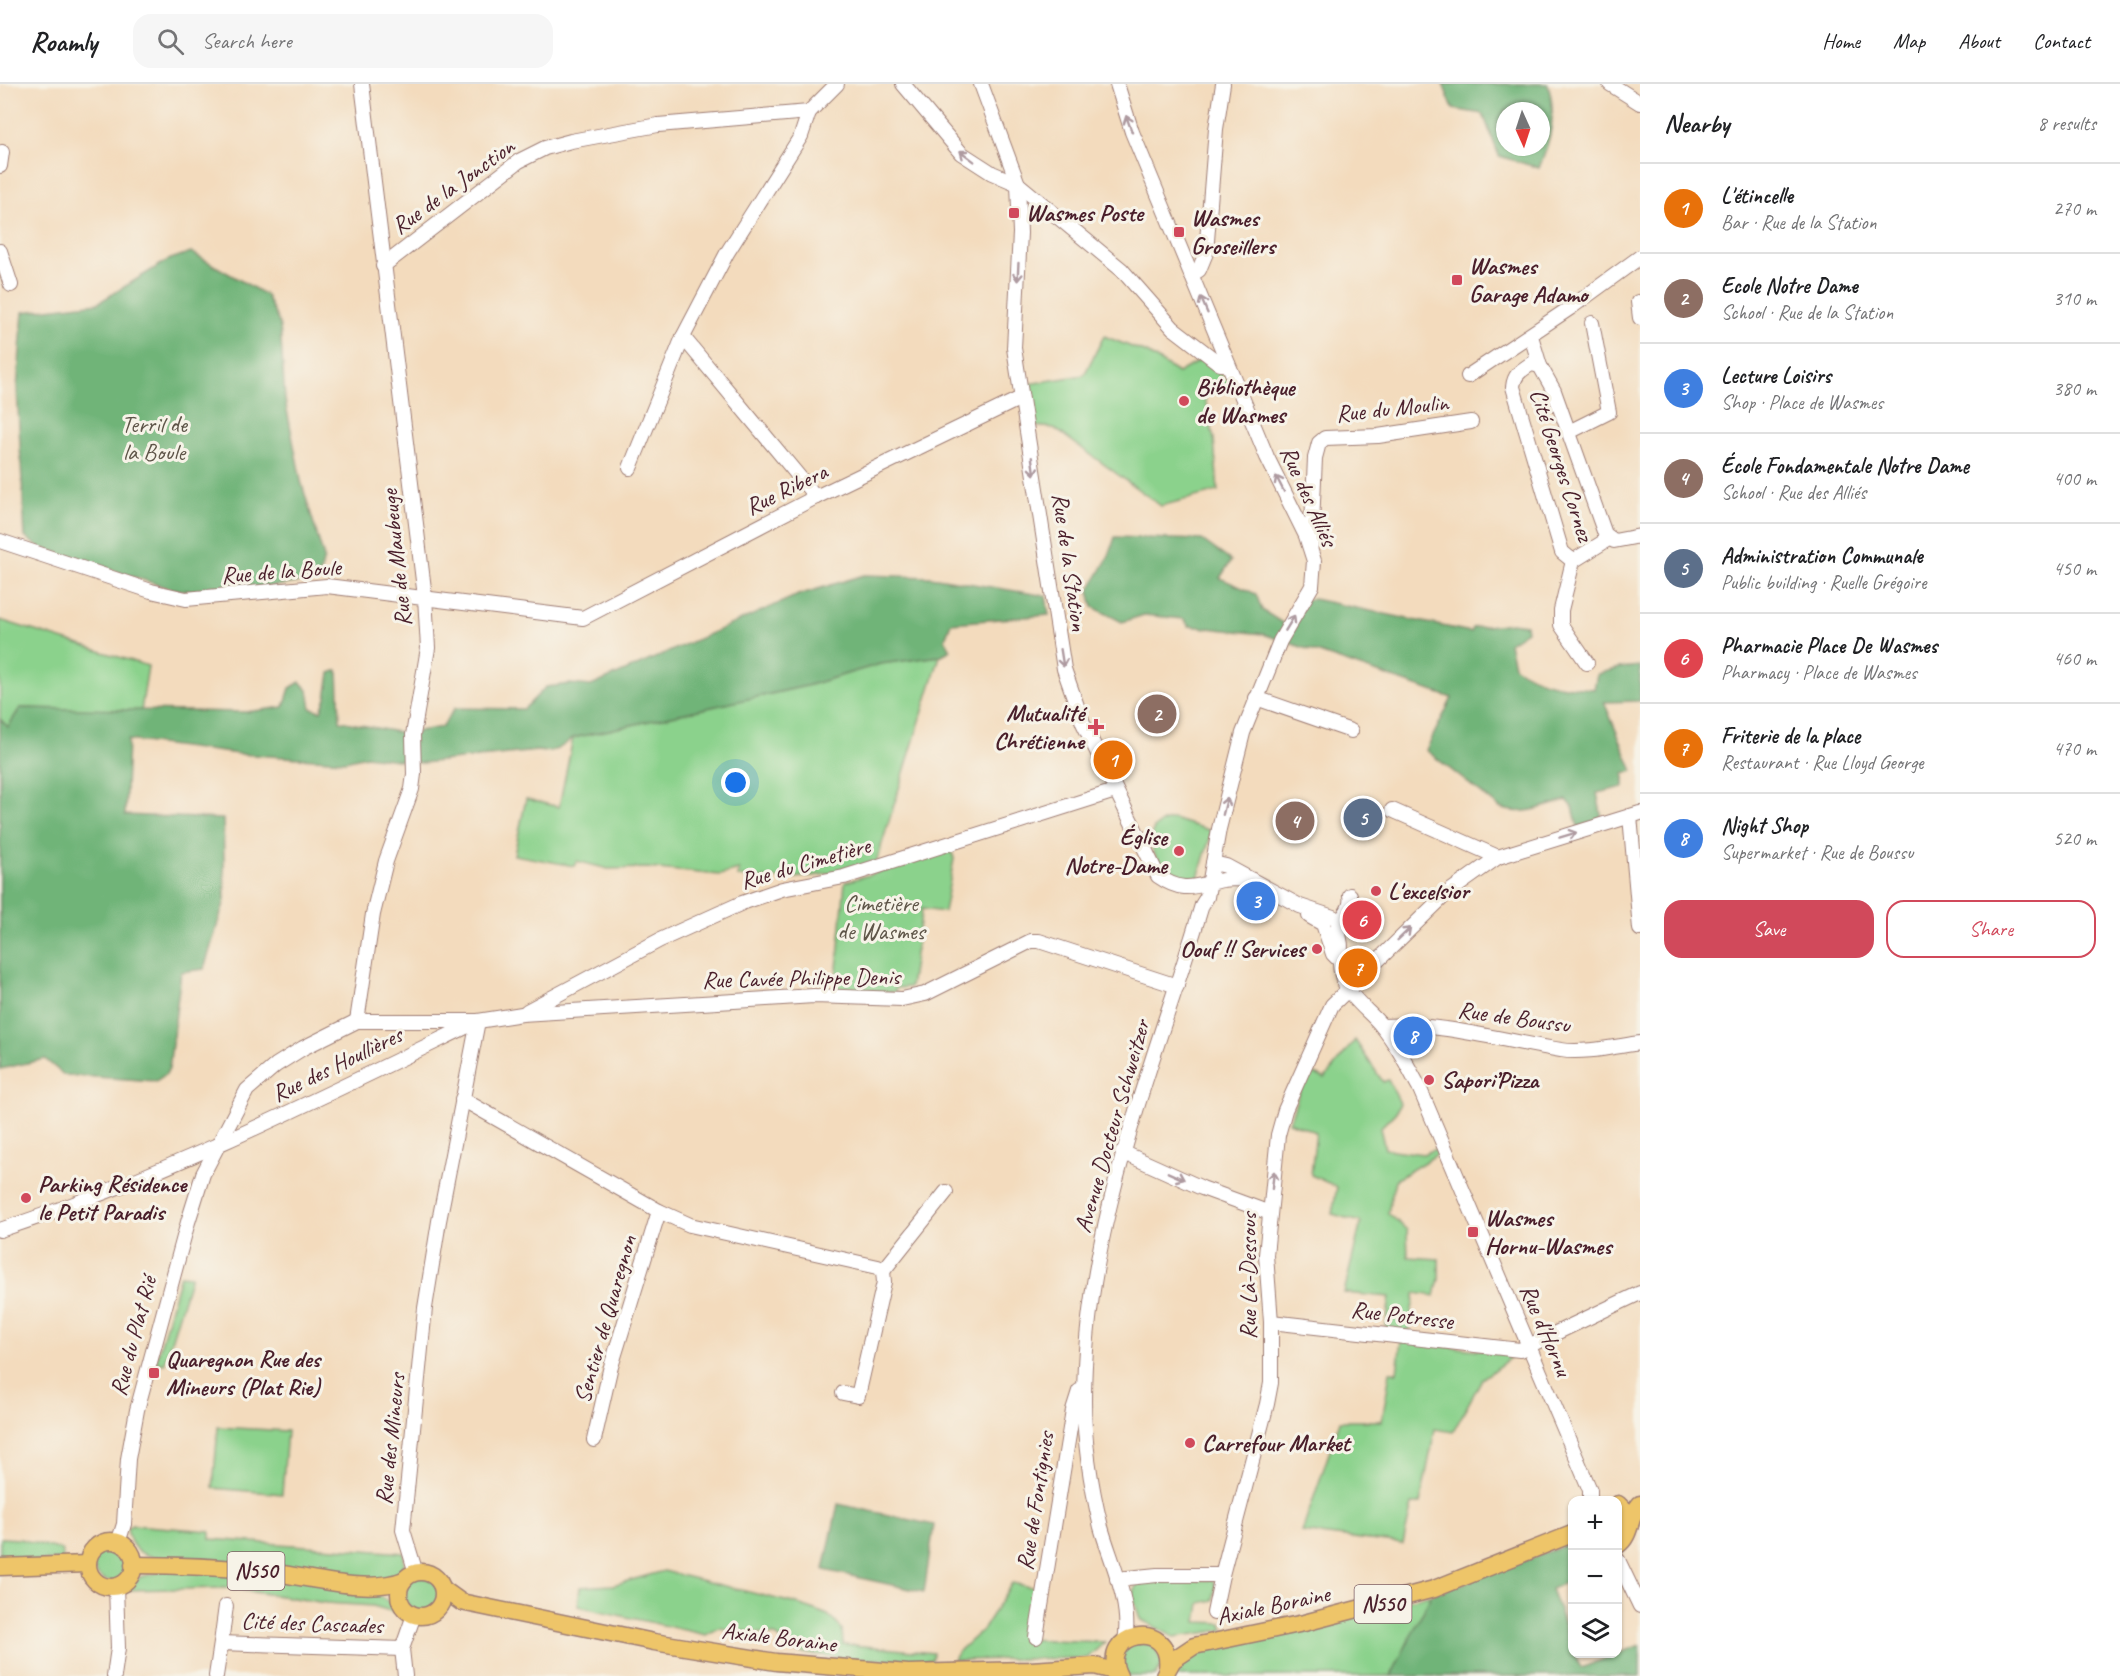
<!DOCTYPE html>
<html lang="en">
<head>
<meta charset="utf-8">
<style>
  :root { --surface:#fff; --page:#f6f6f6; --text:#202124; --muted:#757577; --line:#e0e0e0; --accent:#d1495b }
  body { margin:0; font-family:Caveat,sans-serif; background:var(--page); color:var(--text) }
  .controls { position:absolute; right:18px; bottom:18px; display:grid; overflow:hidden; border-radius:12px; box-shadow:0 2px 4px #0004 }
  .controls button { width:54px; height:54px; display:grid; place-items:center; padding:0; border:0; border-bottom:2px solid var(--line); background:var(--surface); color:var(--text); font:30px sans-serif }
  .compass { position:absolute; left:1496px; top:18px; width:54px; height:54px; border-radius:50%; background:var(--surface); box-shadow:0 2px 4px #0004; rotate:177deg }
  .you { position:absolute; left:736px; top:699px; width:21px; height:21px; margin:-15px; border:4px solid #fff; border-radius:50%; background:#1a73e8; box-shadow:0 0 0 9px #1a73e833 }
  .badge { display:grid; place-items:center; width:39px; height:39px; border-radius:50%; background:var(--accent); color:#fff; font-size:20px; font-weight:700 }
  .pin { position:absolute; translate:-50% -50%; border:3px solid #fff; box-shadow:0 2px 6px #0006 }
  .list { margin:0; padding:0; list-style:none }
  h2 { display:flex; justify-content:space-between; align-items:center; height:78px; margin:0; padding:0 24px; font-size:26px }
  h2 small { font-size:20px; font-weight:400; color:var(--muted) }
  .list li { display:grid; grid-template-columns:39px 1fr auto; gap:18px; align-items:center; box-sizing:border-box; height:90px; padding:0 24px; border-top:2px solid var(--line) }
  .list b { display:block; font-size:22px; white-space:nowrap }
  .list p { margin:0; font-size:20px; white-space:nowrap; color:var(--muted) }
  .list em { font-size:20px; font-style:normal; color:var(--muted) }
  .actions { display:flex; gap:12px; padding:18px 24px }
  .actions a { flex:1; padding:14px 0; border:2px solid var(--accent); border-radius:18px; text-align:center; font-size:21px; color:var(--accent) }
  .actions .main { background:var(--accent); color:#fff }
  .icon { flex:none; width:33px; height:33px; fill:none; stroke:currentColor; stroke-width:2; stroke-linecap:round; stroke-linejoin:round }
  .map { position:relative; flex:none; width:1640px; height:1592px; overflow:hidden }
  header { display:flex; align-items:center; gap:36px; box-sizing:border-box; height:84px; padding:0 30px; background:var(--surface); border-bottom:2px solid var(--line) }
  header strong { font-size:28px }
  nav { display:flex; gap:33px; margin-inline-start:auto; font-size:21px }
  .search { width:420px; height:54px; background:var(--page); display:flex; align-items:center; gap:15px; box-sizing:border-box; padding:0 21px; border-radius:18px; color:var(--muted); font-size:22px }
  main { display:flex }
  aside { flex:1; background:var(--surface) }
  .map>svg:first-child { display:block }
  .green { fill:#8bd28c; stroke:#6a785c; stroke-width:1.5 }
  .forest { fill:#70b478; stroke:#5d6a52; stroke-width:1.5; fill-rule:evenodd }
  .lines { fill:none; stroke-linecap:round; stroke-linejoin:round }
  .minor-casing { stroke:#9e7d74; stroke-width:16 }
  .major-casing { stroke:#9e7d74; stroke-width:19 }
  .minor { stroke:#fff; stroke-width:14 }
  .major { stroke:#eec569; stroke-width:16 }
  .oneway { stroke:#ae9aa0 }
  .poi-dot { fill:#d1495b; stroke:#f7f3e8; stroke-width:2 }
  .labels { text-anchor:middle; dominant-baseline:central; stroke-width:6; stroke-linejoin:round; paint-order:stroke }
  .shield { fill:#f7f3e8; stroke:#7e5f64; stroke-width:1.5 }
  .shield-label { font-size:22px; font-weight:bold; fill:#4a1f2b }
  .street-label { font-size:24px; fill:#4a1f2b; stroke:#f7f3e8 }
  .poi-label { font-size:24px; font-weight:bold; fill:#4a1f2b; stroke:#f7f3e8; text-anchor:start }
  .park-label { font-size:24px; fill:#5e5548; stroke:#f7f3e8 }
</style>
</head>
<body>
<header>
<strong>Roamly</strong>
<div class="search"><svg class="icon" aria-label="search" viewBox="0 0 24 24"><circle cx="10" cy="10" r="6"/><path d="M15 15l6 6"/></svg>Search here</div>
<nav><a>Home</a><a>Map</a><a>About</a><a>Contact</a></nav>
</header>
<main>
<div class="map">
<svg width="1640" height="1592" viewBox="0 0 1640 1592">
  <rect width="100%" height="100%" fill="#f7f3e8"/>
  <filter id="ink" filterUnits="userSpaceOnUse"><feTurbulence type="fractalNoise" baseFrequency=".0167" numOctaves="2"/><feDisplacementMap in="SourceGraphic" scale="12" xChannelSelector="R" yChannelSelector="G"/><feConvolveMatrix kernelMatrix="1 2 1 2 8 2 1 2 1" color-interpolation-filters="sRGB"/></filter>
  <filter id="wash" filterUnits="userSpaceOnUse"><feTurbulence type="fractalNoise" baseFrequency=".008" numOctaves="4" result="noise"/><feDisplacementMap in="SourceGraphic" scale="24" xChannelSelector="R" yChannelSelector="G"/><feGaussianBlur stdDeviation="1.35" result="paint"/><feColorMatrix in="noise" values="0 0 0 0 0 0 0 0 0 0 0 0 0 0 0 0 0 1.4 0 .05"/><feComposite in="paint" operator="in"/></filter>
  <g filter="url(#wash)">
    <rect width="100%" height="100%" fill="#f3dbbd"/>
    <!-- green -->
    <g class="green">
      <polygon points="1104,252 1147,269 1178,289 1204,274 1230,299 1204,310 1214,355 1218,407 1161,422 1054,344 1032,342 1021,301 1084,291"/>
      <polygon points="0,536 148,582 141,627 20,624 8,644 0,635"/>
      <path d="M940 572 876 779C830 792 786 798 738 793L739 786 720 791 648 784 608 785 577 777 574 782 514 771 526 715 559 723 573 654 806 602 880 580Z"/>
      <polygon points="1173,735 1212,747 1198,794 1184,796 1163,788 1150,760 1154,744 1163,738"/>
      <polygon points="952,766 954,775 944,828 922,825 910,903 896,904 895,908 835,906 845,798"/>
      <polygon points="1355,956 1383,998 1388,996 1400,1019 1396,1028 1380,1044 1385,1065 1423,1070 1439,1064 1441,1068 1395,1096 1388,1129 1407,1146 1408,1173 1439,1175 1439,1195 1435,1212 1415,1209 1407,1253 1385,1248 1390,1213 1344,1209 1361,1138 1332,1130 1337,1103 1311,1091 1316,1048 1289,1038 1307,987 1325,994"/>
      <polygon points="180,1191 191,1192 164,1280 156,1278"/>
      <polygon points="1401,1257 1504,1269 1510,1274 1482,1295 1453,1348 1435,1345 1420,1420 1412,1420 1403,1460 1302,1448 1340,1337 1382,1337 1390,1288 1397,1288"/>
      <polygon points="218,1343 287,1347 282,1410 213,1404"/>
      <path d="M132 1441 210 1447V1455L404 1469V1483L400 1489 378 1496 377 1510 390 1519 397 1529 373 1522 326 1519 228 1504 127 1506 140 1493 161 1488 162 1474C141 1472 130 1466 127 1444Z"/>
      <polygon points="0,1454 20,1455 62,1466 63,1476 0,1479"/>
      <circle cx="111" cy="1480" r="17"/>
      <polygon points="664,1487 801,1521 828,1531 842,1545 843,1560 933,1569 932,1576 853,1575 795,1568 775,1551 719,1544 706,1551 578,1522 580,1503 613,1501"/>
      <circle cx="421" cy="1510" r="17"/>
      <polygon points="1212,1496 1216,1501 1213,1516 1200,1519 1197,1538 1222,1539 1224,1546 1174,1553 1140,1535 1132,1509 1139,1498"/>
      <polygon points="1012,1499 1036,1504 1033,1535 1022,1543 1022,1555 1105,1558 1087,1574 954,1576 958,1568 983,1545"/>
      <polygon points="1432,1510 1391,1592 1171,1592 1179,1577 1193,1569"/>
      <polygon points="1133,1558 1154,1561 1162,1579 1156,1592 1126,1592 1123,1588 1123,1568"/>
    </g>
    <!-- forest -->
    <g class="forest">
      <path d="M1443 0H1548C1557 30 1551 56 1539 84L1499 72 1483 30 1453 25ZM1505 27H1541V63H1505Z"/>
      <path d="M191 168 266 211 280 241 285 316 301 397 324 474 319 494C279 504 212 510 172 505L39 463 25 453 17 305 23 228 98 219 168 176Z"/>
      <path d="M1115 453 1202 456 1231 477 1220 494 1256 510 1262 526 1287 542 1304 516 1313 515 1471 548 1472 544 1511 539 1526 541 1527 547 1509 559 1514 582C1538 600 1564 603 1594 605L1597 590 1619 584 1640 582V617L1604 618 1633 687 1624 690V703L1597 709 1602 735 1578 743 1573 723 1567 716C1545 722 1523 733 1500 724L1426 666 1452 614 1263 550 1189 542 1184 535 1144 531 1122 538 1093 523 1089 507 1109 472Z"/>
      <path d="M864 491 931 493 1046 512 1049 531 951 539 945 555 951 566 940 572 880 580 806 602 573 654C561 664 553 670 537 667L422 679 366 672 345 677 238 670 128 656 125 731 223 735 225 816 204 885 181 888 169 984 166 990 156 997 64 991 45 975 0 985V635L8 643 20 624 246 628 284 623 290 604 300 598 308 606 311 624 321 627 326 614 330 589 338 586 340 637 413 651 419 647 442 643 455 624 524 625 546 603 570 600 591 602 798 511Z"/>
      <polygon points="838,1420 934,1441 924,1508 824,1486"/>
      <polygon points="1572,1459 1572,1496 1551,1505 1572,1562 1572,1570 1575,1570 1581,1584 1640,1561 1640,1592 1391,1592 1432,1510"/>
    </g>
  </g>
  <g filter="url(#ink)">
    <g class="lines">
      <!-- minor casing -->
      <g class="minor-casing">
        <g id="minor">
          <polyline points="903,0 961,69 992,89 1018,100 1122,186 1173,244 1220,280 1228,280"/>
          <path d="M981 0 1018 100 1020 149 1014 264 1064 585 1083 639 1158 792C1185 811 1196 801 1223 796 1232 794 1243 796 1252 796"/>
          <path d="M1117 0 1132 48 1267 373 1306 452 1314 477 1312 502 1280 557 1243 649 1219 745 1207 813 1202 821C1153 984 1084 1144 1084 1317 1084 1359 1091 1402 1101 1443 1111 1479 1132 1519 1125 1557"/>
          <polyline points="1610,0 1640,19"/>
          <polyline points="0,82 2,68"/>
          <polyline points="0,167 11,201"/>
          <polyline points="383,182 519,77 545,64 571,57 658,41 809,28 837,0"/>
          <polyline points="1191,191 1199,186 1206,169 1216,45 1223,0"/>
          <polyline points="1638,218 1640,234"/>
          <polyline points="1531,252 1540,282 1554,307 1605,450 1614,457 1640,452"/>
          <polyline points="683,253 816,413"/>
          <path d="M1540 282 1531 280C1520 287 1514 291 1513 303L1562 468 1573 477"/>
          <polyline points="1468,292 1570,224 1640,173"/>
          <polyline points="1569,348 1609,328 1592,239"/>
          <polyline points="630,384 683,253 727,169 801,52 809,28"/>
          <polyline points="0,457 151,507 186,515 327,502 583,534 816,413 1021,314"/>
          <polyline points="1311,462 1315,374 1319,359 1325,354 1378,352 1471,338"/>
          <polyline points="1587,579 1561,541 1561,526 1573,477 1610,454"/>
          <polyline points="1256,614 1351,647"/>
          <polyline points="1392,726 1498,773"/>
          <polyline points="1630,732 1640,845"/>
          <polyline points="1213,779 1226,782 1300,822 1333,833"/>
          <path d="M1350 811C1353 827 1340 832 1337 845 1347 868 1333 876 1346 902 1353 916 1370 928 1380 940 1396 959 1407 981 1419 1003L1590 1406V1416"/>
          <polyline points="1309,832 1323,840 1333,870 1338,875"/>
          <polyline points="527,927 660,856 742,819 782,805 844,793 1115,707"/>
          <polyline points="357,937 373,830 386,777 412,705 414,690 413,651 428,564 425,513 362,0"/>
          <path d="M1382 942C1443 938 1502 957 1561 966 1583 970 1617 962 1640 959"/>
          <polyline points="462,1015 659,1127 610,1286 594,1356"/>
          <polyline points="1122,1068 1202,1104 1270,1129"/>
          <polyline points="659,1127 690,1141 878,1183 883,1187 884,1198 858,1312 843,1309"/>
          <path d="M0 1146C165 1092 320 1014 476 938"/>
          <polyline points="883,1187 946,1108"/>
          <polyline points="1271,1238 1520,1266 1640,1209"/>
          <polyline points="118,1459 124,1440 128,1375 137,1326 188,1138 203,1090 247,1006 276,981 303,964 357,937 478,937 522,930 814,912 902,915 925,910 1031,857 1039,857 1177,902"/>
          <polyline points="1618,1476 1640,1522"/>
          <polyline points="416,1489 403,1446 425,1224 439,1137 478,937"/>
          <polyline points="1117,1495 1157,1491 1222,1491 1267,1320 1271,1299 1271,1238 1266,1171 1278,1051 1285,1026 1332,921 1446,810 1498,773 1640,729"/>
          <polyline points="1214,1529 1222,1491"/>
          <polyline points="1036,1553 1073,1326 1079,1307"/>
          <polyline points="221,1559 226,1522"/>
          <polyline points="114,1592 118,1564 116,1502"/>
          <polyline points="216,1592 221,1559 402,1565"/>
          <polyline points="405,1592 402,1565 414,1531"/>
        </g>
      </g>
      <!-- major casing -->
      <g class="major-casing">
        <g id="major">
          <polyline points="1618,1420 1627,1429 1630,1441"/>
          <circle cx="111" cy="1480" r="23"/>
          <path d="M1618 1461C1632 1451 1628 1433 1640 1420"/>
          <path d="M133 1481C178 1481 223 1483 267 1488 308 1492 366 1511 404 1496"/>
          <polyline points="0,1483 88,1480"/>
          <circle cx="421" cy="1510" r="22"/>
          <polyline points="443,1505 461,1518 654,1558 776,1578 908,1589 1030,1586 1095,1582 1110,1586 1117,1592"/>
          <path d="M1119 1592C1096 1548 1173 1533 1167 1584"/>
          <polyline points="1164,1592 1173,1576 1194,1562 1304,1539 1434,1505 1572,1450"/>
        </g>
      </g>
      <!-- minor -->
      <use href="#minor" class="minor"/>
      <!-- major -->
      <use href="#major" class="major"/>
    </g>
    <!-- one-way arrows -->
    <defs><path id="oneway-shaft" d="M-6 0H5M1.5-3L5.5 0L1.5 3" fill="none" stroke-width="1.6" stroke-linecap="round" stroke-linejoin="round" transform="scale(1.5)"/></defs>
    <g class="oneway">
      <use href="#oneway-shaft" transform="translate(1129 40) rotate(-110)"/>
      <use href="#oneway-shaft" transform="translate(967 72) rotate(-143)"/>
      <use href="#oneway-shaft" transform="translate(1018 188) rotate(93)"/>
      <use href="#oneway-shaft" transform="translate(1204 221) rotate(-113)"/>
      <use href="#oneway-shaft" transform="translate(1033 382) rotate(82)"/>
      <use href="#oneway-shaft" transform="translate(1280 400) rotate(-117)"/>
      <use href="#oneway-shaft" transform="translate(1290 539) rotate(-59)"/>
      <use href="#oneway-shaft" transform="translate(1062 574) rotate(81)"/>
      <use href="#oneway-shaft" transform="translate(1225 722) rotate(-76)"/>
      <use href="#oneway-shaft" transform="translate(1568 751) rotate(-17)"/>
      <use href="#oneway-shaft" transform="translate(1404 850) rotate(-44)"/>
      <use href="#oneway-shaft" transform="translate(1176 1092) rotate(24)"/>
      <use href="#oneway-shaft" transform="translate(1273 1096) rotate(-83)"/>
    </g>
  </g>
  <!-- markers -->
  <g class="poi-dot">
    <rect x="1008" y="123" width="12" height="12" rx="3"/>
    <rect x="1173" y="142" width="12" height="12" rx="3"/>
    <rect x="1451" y="190" width="12" height="12" rx="3"/>
    <circle cx="1184" cy="317" r="6"/>
    <path d="M1093 634h6v6h6v6h-6v6h-6v-6h-6v-6h6z"/>
    <circle cx="1179" cy="767" r="6"/>
    <circle cx="1376" cy="807" r="6"/>
    <circle cx="1317" cy="865" r="6"/>
    <circle cx="1429" cy="996" r="6"/>
    <circle cx="26" cy="1114" r="6"/>
    <rect x="1467" y="1142" width="12" height="12" rx="3"/>
    <rect x="148" y="1283" width="12" height="12" rx="3"/>
    <circle cx="1190" cy="1359" r="6"/>
  </g>
  <g class="labels">
    <!-- shield labels -->
    <g class="shield">
      <rect x="227.5" y="1468" width="57" height="38" rx="4.5"/>
      <rect x="1354.5" y="1501" width="57" height="38" rx="4.5"/>
    </g>
    <g class="shield-label">
      <text x="256" y="1487">N550</text>
      <text x="1383" y="1520">N550</text>
    </g>
    <!-- street labels -->
    <g class="street-label">
      <text transform="translate(453 102) rotate(-36)">Rue de la Jonction</text>
      <text transform="translate(1392 324) rotate(-6)">Rue du Moulin</text>
      <text transform="translate(1562 381) rotate(72)">Cité Georges Cornez</text>
      <text transform="translate(786 405) rotate(-26)">Rue Ribera</text>
      <text transform="translate(1309 412) rotate(66)">Rue des Alliés</text>
      <text transform="translate(396 474) rotate(-96)">Rue de Maubeuge</text>
      <text transform="translate(1070 478) rotate(82)">Rue de la Station</text>
      <text transform="translate(281 487) rotate(-4)">Rue de la Boule</text>
      <text transform="translate(805 779) rotate(-16)">Rue du Cimetière</text>
      <text transform="translate(801 894) rotate(-1)">Rue Cavée Philippe Denis</text>
      <text transform="translate(1514 933) rotate(8)">Rue de Boussu</text>
      <text transform="translate(337 980) rotate(-26)">Rue des Houllières</text>
      <text transform="translate(1112 1042) rotate(-74)">Avenue Docteur Schweitzer</text>
      <text transform="translate(1248 1192) rotate(-90)">Rue Là-Dessous</text>
      <text transform="translate(1402 1231) rotate(7)">Rue Potresse</text>
      <text transform="translate(605 1235) rotate(-74)">Sentier de Quaregnon</text>
      <text transform="translate(1546 1246) rotate(67)">Rue d'Hornu</text>
      <text transform="translate(133 1252) rotate(-75)">Rue du Plat Rié</text>
      <text transform="translate(390 1355) rotate(-84)">Rue des Mineurs</text>
      <text transform="translate(1035 1417) rotate(-81)">Rue de Fontignies</text>
      <text transform="translate(1273 1521) rotate(-12)">Axiale Boraine</text>
      <text transform="translate(312 1539) rotate(2)">Cité des Cascades</text>
      <text transform="translate(779 1553) rotate(7)">Axiale Boraine</text>
    </g>
    <!-- poi labels -->
    <g class="poi-label">
      <text x="1026" y="129">Wasmes Poste</text>
      <text x="1191" y="134">Wasmes<tspan x="1191" dy="28">Groseillers</tspan></text>
      <text x="1469" y="182">Wasmes<tspan x="1469" dy="28">Garage Adamo</tspan></text>
      <text x="1196" y="303">Bibliothèque<tspan x="1196" dy="28">de Wasmes</tspan></text>
      <text x="1084" y="629" text-anchor="end">Mutualité<tspan x="1084" dy="28">Chrétienne</tspan></text>
      <text x="1167" y="753" text-anchor="end">Église<tspan x="1167" dy="28">Notre-Dame</tspan></text>
      <text x="1388" y="807">L'excelsior</text>
      <text x="1305" y="865" text-anchor="end">Oouf !! Services</text>
      <text x="1441" y="996">Sapori’Pizza</text>
      <text x="38" y="1100">Parking Résidence<tspan x="38" dy="28">le Petit Paradis</tspan></text>
      <text x="1485" y="1134">Wasmes<tspan x="1485" dy="28">Hornu-Wasmes</tspan></text>
      <text x="166" y="1275">Quaregnon Rue des<tspan x="166" dy="28">Mineurs (Plat Rie)</tspan></text>
      <text x="1202" y="1359">Carrefour Market</text>
    </g>
    <!-- park labels -->
    <g class="park-label">
      <text x="154" y="340">Terril de<tspan x="154" dy="28">la Boule</tspan></text>
      <text x="881" y="819">Cimetière<tspan x="881" dy="28">de Wasmes</tspan></text>
    </g>
  </g>
</svg>
<div class="controls">
<button>+</button>
<button>−</button>
<button><svg class="icon" aria-label="layers" viewBox="0 0 24 24"><path d="M12 4l9 5-9 5-9-5zM3 14l9 5 9-5"/></svg></button>
</div>
<svg class="compass" viewBox="-18 -18 36 36"><path d="M0-13l5 13h-10z" fill="#e53935"/><path d="M0 13l5-13h-10z" fill="#757577"/></svg>
<div class="you"></div>
<div class="pin badge" style="left:1113px;top:676px;background:#e8710a">1</div>
<div class="pin badge" style="left:1157px;top:630px;background:#8d6e63">2</div>
<div class="pin badge" style="left:1256px;top:817px;background:#3f7fe0">3</div>
<div class="pin badge" style="left:1295px;top:737px;background:#8d6e63">4</div>
<div class="pin badge" style="left:1363px;top:734px;background:#5c6f8a">5</div>
<div class="pin badge" style="left:1362px;top:836px;background:#e0444e">6</div>
<div class="pin badge" style="left:1358px;top:884px;background:#e8710a">7</div>
<div class="pin badge" style="left:1413px;top:952px;background:#3f7fe0">8</div>
</div>
<aside>
<h2>Nearby<small>8 results</small></h2>
<ul class="list">
<li><span class="badge" style="background:#e8710a">1</span><div><b>L'étincelle</b><p>Bar · Rue de la Station</p></div><em>270 m</em></li>
<li><span class="badge" style="background:#8d6e63">2</span><div><b>Ecole Notre Dame</b><p>School · Rue de la Station</p></div><em>310 m</em></li>
<li><span class="badge" style="background:#3f7fe0">3</span><div><b>Lecture Loisirs</b><p>Shop · Place de Wasmes</p></div><em>380 m</em></li>
<li><span class="badge" style="background:#8d6e63">4</span><div><b>École Fondamentale Notre Dame</b><p>School · Rue des Alliés</p></div><em>400 m</em></li>
<li><span class="badge" style="background:#5c6f8a">5</span><div><b>Administration Communale</b><p>Public building · Ruelle Grégoire</p></div><em>450 m</em></li>
<li><span class="badge" style="background:#e0444e">6</span><div><b>Pharmacie Place De Wasmes</b><p>Pharmacy · Place de Wasmes</p></div><em>460 m</em></li>
<li><span class="badge" style="background:#e8710a">7</span><div><b>Friterie de la place</b><p>Restaurant · Rue Lloyd George</p></div><em>470 m</em></li>
<li><span class="badge" style="background:#3f7fe0">8</span><div><b>Night Shop</b><p>Supermarket · Rue de Boussu</p></div><em>520 m</em></li>
</ul>
<div class="actions"><a class="main">Save</a><a>Share</a></div>
</aside>
</main>
</body>
</html>
